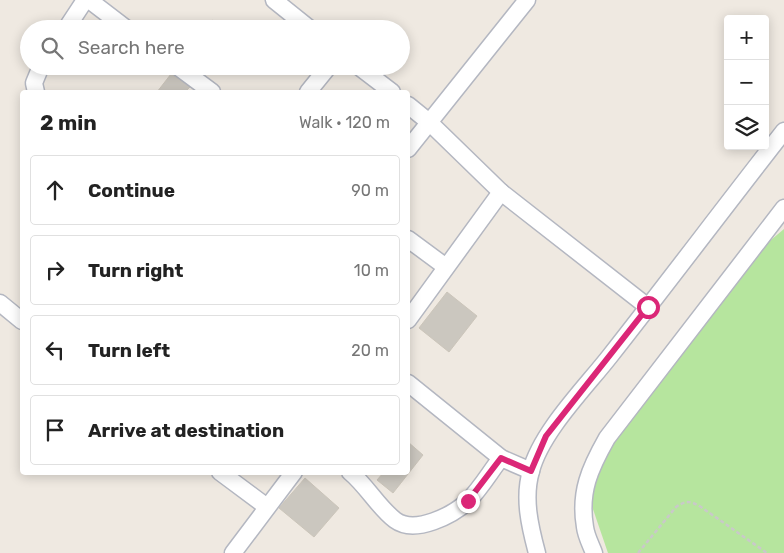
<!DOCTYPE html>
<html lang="en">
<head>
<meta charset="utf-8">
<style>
  :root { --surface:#fff; --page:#f2f2f2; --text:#222; --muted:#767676; --line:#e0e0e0 }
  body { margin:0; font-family:Rubik,sans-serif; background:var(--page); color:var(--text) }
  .controls { position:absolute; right:15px; top:15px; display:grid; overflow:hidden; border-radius:5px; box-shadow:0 2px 12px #0003 }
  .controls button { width:45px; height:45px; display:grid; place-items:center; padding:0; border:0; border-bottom:1px solid var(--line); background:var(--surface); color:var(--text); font:25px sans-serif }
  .stop { position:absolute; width:15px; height:15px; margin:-11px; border:4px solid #db2777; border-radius:50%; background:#fff }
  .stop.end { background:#db2777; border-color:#fff; box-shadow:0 1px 5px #0008 }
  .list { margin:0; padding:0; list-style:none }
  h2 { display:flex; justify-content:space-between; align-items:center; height:65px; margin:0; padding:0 20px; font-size:21px }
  h2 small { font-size:16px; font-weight:400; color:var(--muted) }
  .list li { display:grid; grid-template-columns:32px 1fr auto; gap:15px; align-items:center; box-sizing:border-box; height:70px; margin:0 10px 10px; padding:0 10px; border:1px solid var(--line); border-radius:5px }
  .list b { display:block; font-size:19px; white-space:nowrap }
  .list em { font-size:16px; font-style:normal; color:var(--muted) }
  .icon { flex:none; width:28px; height:28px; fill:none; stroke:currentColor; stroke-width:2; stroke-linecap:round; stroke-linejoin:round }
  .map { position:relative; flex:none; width:784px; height:553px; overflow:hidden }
  .search { position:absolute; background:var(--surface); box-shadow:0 2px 12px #0003; left:20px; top:20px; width:390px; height:55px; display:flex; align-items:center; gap:12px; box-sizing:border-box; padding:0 18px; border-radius:28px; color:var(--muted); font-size:19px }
  .panel { position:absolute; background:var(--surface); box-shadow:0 2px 12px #0003; left:20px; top:90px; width:390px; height:385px; border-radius:5px }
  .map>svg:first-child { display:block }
  .green { fill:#b6e59e }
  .building { fill:#cbc7bf; stroke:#cbc5ba }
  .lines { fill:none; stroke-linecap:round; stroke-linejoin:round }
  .minor-casing { stroke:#b4b7c1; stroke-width:19 }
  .path { stroke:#c9c9c9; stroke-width:2.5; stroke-dasharray:4 2.5; stroke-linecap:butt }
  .minor { stroke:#fff; stroke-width:16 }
  .route { stroke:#db2777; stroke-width:6 }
</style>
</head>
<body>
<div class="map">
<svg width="784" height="553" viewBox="0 0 784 553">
  <rect width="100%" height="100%" fill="#efe9e1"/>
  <!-- green -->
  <polygon class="green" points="784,229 784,553 608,553 584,483 732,273"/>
  <!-- building -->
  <g class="building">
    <polygon points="212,20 224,29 206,29"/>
    <polygon points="199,66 209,66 205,71"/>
    <polygon points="171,74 190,87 185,92 157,92"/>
    <polygon points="447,292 477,316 449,352 419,328"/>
    <polygon points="408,442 423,455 393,493 377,480 384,472 408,472"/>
    <polygon points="305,478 339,508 314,537 279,508"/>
  </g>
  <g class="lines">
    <!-- minor casing -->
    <g class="minor-casing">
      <g id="minor">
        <polyline points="89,0 127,29"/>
        <polyline points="274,0 310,29"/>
        <polyline points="66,29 85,0"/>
        <polyline points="177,66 212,92"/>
        <polyline points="358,66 392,92"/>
        <polyline points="36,92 34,83 41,66"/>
        <polyline points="308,92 329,66"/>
        <polyline points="408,105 429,122 501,192"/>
        <polyline points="408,149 527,0"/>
        <polyline points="408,239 446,267"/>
        <polyline points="0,303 22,321"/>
        <polyline points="408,320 501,192 648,307"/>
        <polyline points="408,383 501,458 531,471"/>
        <polyline points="220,472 267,507"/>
        <path d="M350 472C367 486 378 507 395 520 415 535 453 515 468 501 481 488 490 472 501 458"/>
        <polyline points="233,553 294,472"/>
        <path d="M537 553C530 527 523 498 531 471 541 432 585 388 610 356 669 281 726 205 784 131"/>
        <path d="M594 553C591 545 586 536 585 527 579 492 590 468 607 438L784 208"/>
      </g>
    </g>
    <!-- path -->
    <path class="path" d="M638 553 676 507C686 500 691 501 701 507L767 553"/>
    <!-- minor -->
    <use href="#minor" class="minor"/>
  </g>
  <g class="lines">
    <!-- route -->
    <polyline class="route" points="468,501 501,458 531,471 546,436 648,307"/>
  </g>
</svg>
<div class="controls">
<button>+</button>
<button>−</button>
<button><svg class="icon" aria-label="layers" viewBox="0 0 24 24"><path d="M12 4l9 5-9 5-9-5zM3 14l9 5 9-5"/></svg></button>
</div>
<div class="stop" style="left:648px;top:307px"></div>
<div class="stop end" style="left:468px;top:501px"></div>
<div class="search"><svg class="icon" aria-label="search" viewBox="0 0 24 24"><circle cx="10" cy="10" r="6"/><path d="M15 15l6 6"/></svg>Search here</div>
<section class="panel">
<h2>2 min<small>Walk · 120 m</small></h2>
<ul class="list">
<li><svg class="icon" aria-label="ahead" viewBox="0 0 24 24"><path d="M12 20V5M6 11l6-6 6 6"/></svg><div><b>Continue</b></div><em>90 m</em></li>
<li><svg class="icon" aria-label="right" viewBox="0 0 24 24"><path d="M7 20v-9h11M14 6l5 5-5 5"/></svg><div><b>Turn right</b></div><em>10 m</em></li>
<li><svg class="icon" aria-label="left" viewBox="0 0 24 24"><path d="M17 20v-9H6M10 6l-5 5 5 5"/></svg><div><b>Turn left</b></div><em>20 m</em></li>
<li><svg class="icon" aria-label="arrive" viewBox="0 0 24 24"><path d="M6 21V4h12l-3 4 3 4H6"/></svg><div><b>Arrive at destination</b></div></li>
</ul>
</section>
</div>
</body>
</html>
